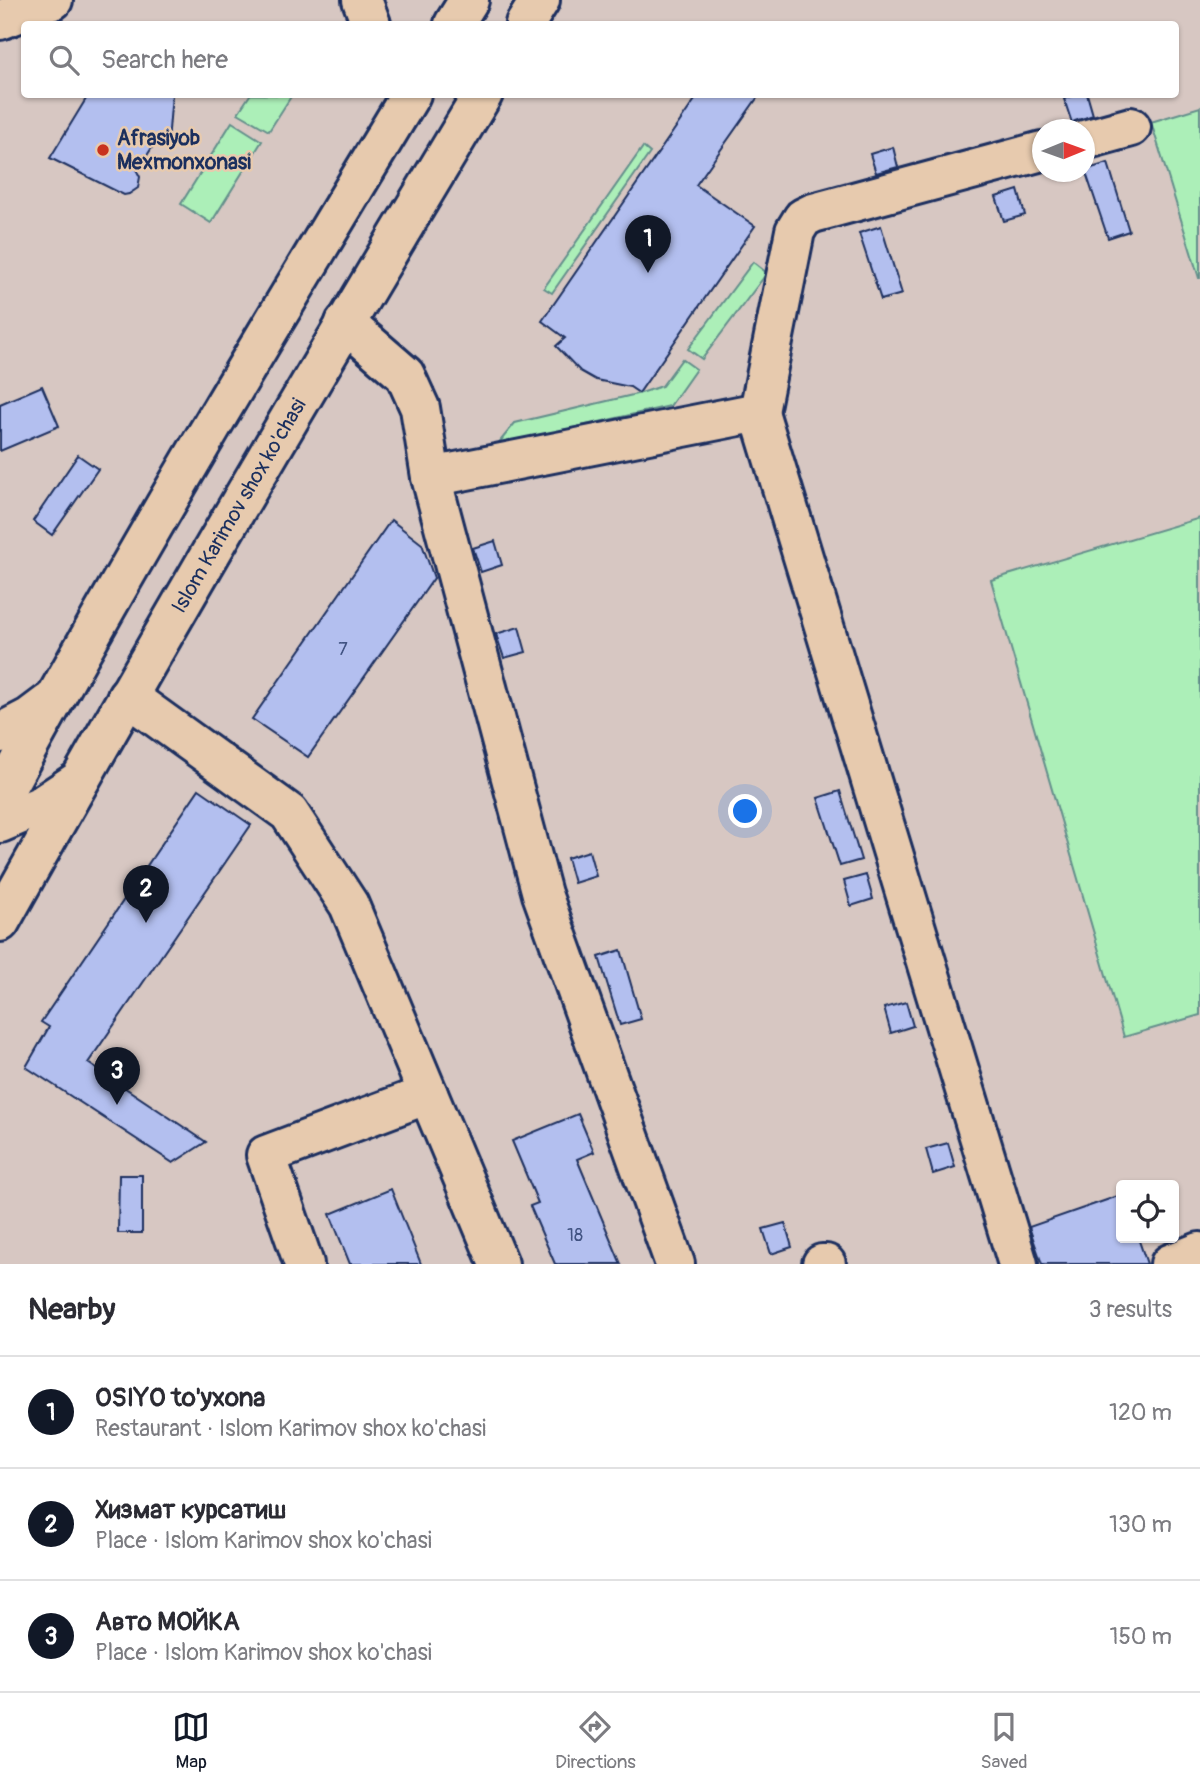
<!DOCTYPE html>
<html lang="en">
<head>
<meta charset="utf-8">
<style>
  :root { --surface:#fff; --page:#f7f7f7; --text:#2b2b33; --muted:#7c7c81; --line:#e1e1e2; --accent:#111827 }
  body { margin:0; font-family:Pangolin,sans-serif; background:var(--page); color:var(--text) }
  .controls { position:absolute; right:21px; bottom:21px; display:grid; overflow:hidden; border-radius:7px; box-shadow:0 2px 5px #0004 }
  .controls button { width:63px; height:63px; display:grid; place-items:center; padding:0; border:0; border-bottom:2px solid var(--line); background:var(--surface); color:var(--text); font:35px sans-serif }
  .compass { position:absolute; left:1032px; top:119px; width:63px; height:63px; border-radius:50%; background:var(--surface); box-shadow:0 2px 5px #0004; rotate:89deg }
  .you { position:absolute; left:746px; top:812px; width:24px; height:24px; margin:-18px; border:5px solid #fff; border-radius:50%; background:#1a73e8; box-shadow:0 0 0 10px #1a73e833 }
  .badge { display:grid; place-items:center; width:46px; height:46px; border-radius:50%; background:var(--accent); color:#fff; font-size:23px; font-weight:700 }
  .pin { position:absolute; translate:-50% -58px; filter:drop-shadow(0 2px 4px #0008) }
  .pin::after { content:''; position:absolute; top:37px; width:24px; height:21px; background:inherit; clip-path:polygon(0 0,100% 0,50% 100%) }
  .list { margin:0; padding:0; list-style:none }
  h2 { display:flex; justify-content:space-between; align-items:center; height:91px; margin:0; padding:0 28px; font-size:30px }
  h2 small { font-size:23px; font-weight:400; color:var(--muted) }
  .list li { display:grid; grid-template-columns:46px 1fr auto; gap:21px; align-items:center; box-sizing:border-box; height:112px; padding:0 28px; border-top:2px solid var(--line) }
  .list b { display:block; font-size:26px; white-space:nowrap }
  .list p { margin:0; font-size:23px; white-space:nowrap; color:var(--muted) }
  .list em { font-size:23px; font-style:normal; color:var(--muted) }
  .icon { flex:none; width:38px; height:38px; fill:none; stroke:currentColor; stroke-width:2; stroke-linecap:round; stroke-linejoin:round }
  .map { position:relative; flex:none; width:1200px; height:1264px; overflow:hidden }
  .search { position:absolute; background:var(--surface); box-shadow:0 2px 5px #0004; left:21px; right:21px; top:21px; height:77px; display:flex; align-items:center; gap:18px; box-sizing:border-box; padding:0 24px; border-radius:7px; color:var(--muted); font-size:26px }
  .sheet { height:427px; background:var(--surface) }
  nav { display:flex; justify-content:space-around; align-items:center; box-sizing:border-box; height:98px; border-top:2px solid var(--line); background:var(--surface); font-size:19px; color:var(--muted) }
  nav a { display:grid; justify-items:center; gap:4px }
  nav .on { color:var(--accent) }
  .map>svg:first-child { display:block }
  .green { fill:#acefb8; stroke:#648f8b; stroke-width:2 }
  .building { fill:#b3bfef; stroke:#1b2f5e; stroke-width:2 }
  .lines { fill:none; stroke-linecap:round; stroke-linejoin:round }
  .minor-casing { stroke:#1b2f5e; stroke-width:44 }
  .major-casing { stroke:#1b2f5e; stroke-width:44 }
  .minor { stroke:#e7caae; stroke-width:38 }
  .major { stroke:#e7caae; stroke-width:38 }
  .poi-dot { fill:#c8321e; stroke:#e7caae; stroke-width:2.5 }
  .labels { text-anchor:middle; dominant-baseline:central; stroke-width:5; stroke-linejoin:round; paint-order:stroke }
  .number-label { font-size:18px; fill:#415382 }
  .poi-label { font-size:21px; font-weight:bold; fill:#1b2f5e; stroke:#e7caae; text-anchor:start }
  .street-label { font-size:21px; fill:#1b2f5e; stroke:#e7caae }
</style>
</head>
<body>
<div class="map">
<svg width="1200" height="1264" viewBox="0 0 1200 1264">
  <rect width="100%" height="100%" fill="#d7c7c2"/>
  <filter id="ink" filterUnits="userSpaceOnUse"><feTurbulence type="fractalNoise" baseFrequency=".0143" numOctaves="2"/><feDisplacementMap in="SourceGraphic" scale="14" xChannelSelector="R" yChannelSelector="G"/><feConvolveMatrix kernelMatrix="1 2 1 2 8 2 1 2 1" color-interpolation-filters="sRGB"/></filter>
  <g filter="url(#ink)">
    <!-- green -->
    <g class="green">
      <polygon points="250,95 250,94 292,95 269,131 238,113"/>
      <polygon points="1200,107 1200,278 1199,278 1151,122"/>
      <polygon points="232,122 262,141 211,223 181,204"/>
      <polygon points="643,147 650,153 552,293 544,288"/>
      <polygon points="753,262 767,273 702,359 688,349"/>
      <polygon points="682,359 696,369 670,406 497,445 515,423 641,393 662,386"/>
      <polygon points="1200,518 1200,1015 1124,1037 991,580"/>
    </g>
    <!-- building -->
    <g class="building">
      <polygon points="89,94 172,94 168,142 155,143 137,171 140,177 138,188 129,194 124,195 50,158"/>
      <polygon points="699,94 760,94 696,185 755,226 639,393 630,387 596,380 580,371 556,346 565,338 542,321"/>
      <polygon points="1077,94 1087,94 1093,115 1072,123 1064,99"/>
      <polygon points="893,147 898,167 876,173 870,154"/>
      <polygon points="1108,163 1129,231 1108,238 1085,170"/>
      <polygon points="1018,190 1025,215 1004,221 996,197"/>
      <polygon points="881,226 902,294 881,300 859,233"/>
      <polygon points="42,386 59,426 0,451 0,404"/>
      <polygon points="78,455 98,469 52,535 33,521"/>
      <polygon points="391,520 422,544 434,578 308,757 252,719"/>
      <polygon points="495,541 502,565 481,572 473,548"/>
      <polygon points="519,627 526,652 504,658 496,634"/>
      <polygon points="199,789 251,825 88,1063 206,1142 173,1163 26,1067 49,1027 41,1022"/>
      <polygon points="840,791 861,860 840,866 818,798"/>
      <polygon points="589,851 596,876 574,883 567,858"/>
      <polygon points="866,875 873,899 851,906 844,881"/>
      <polygon points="621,950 641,1019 620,1025 599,957"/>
      <polygon points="906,1002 913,1026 891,1033 884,1008"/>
      <polygon points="578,1114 594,1152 577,1159 621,1264 555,1264 530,1206 538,1203 512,1141"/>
      <polygon points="948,1143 955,1167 933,1174 926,1149"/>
      <polygon points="119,1175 142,1175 142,1233 118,1233"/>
      <polygon points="391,1189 421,1264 350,1264 330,1214"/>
      <polygon points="1121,1195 1121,1238 1138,1238 1147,1264 1042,1264 1029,1227"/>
      <polygon points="785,1223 792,1247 771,1254 763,1229"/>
    </g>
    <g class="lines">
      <!-- minor casing -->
      <g class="minor-casing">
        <g id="minor">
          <polyline points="362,0 371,24"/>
          <polyline points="0,20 53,0"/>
          <polyline points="1084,140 1131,127"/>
          <polyline points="345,323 405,375 420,408 431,477 759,412 1018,1264"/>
          <polyline points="759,412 795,231 803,218 813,213 1042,151"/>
          <polyline points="431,477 542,894 675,1264"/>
          <polyline points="127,696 289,813 349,905 499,1264"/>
          <polyline points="304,1264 266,1155 428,1094"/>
          <polyline points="822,1264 826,1264"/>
          <polyline points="1170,1264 1200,1252"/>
        </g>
      </g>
      <!-- major casing -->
      <g class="major-casing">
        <g id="major">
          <polyline points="454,24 469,0"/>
          <polyline points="525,24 540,0"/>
          <polyline points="0,733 29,718 49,703"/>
          <path d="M0 799C129 560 270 327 411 94"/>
          <polyline points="0,823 42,805 75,783"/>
          <path id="s1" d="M0 922C156 643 318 368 483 94"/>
        </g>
      </g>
      <!-- minor -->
      <use href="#minor" class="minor"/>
      <!-- major -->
      <use href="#major" class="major"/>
    </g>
  </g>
  <!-- markers -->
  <circle class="poi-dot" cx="103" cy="150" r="7"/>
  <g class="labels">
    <!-- number labels -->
    <g class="number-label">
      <text x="343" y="649">7</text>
      <text x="575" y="1235">18</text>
    </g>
    <!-- poi labels -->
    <g class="poi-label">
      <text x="117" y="138">Afrasiyob<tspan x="117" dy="24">Mexmonxonasi</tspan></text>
    </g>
    <!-- street labels -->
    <g class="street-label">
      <text stroke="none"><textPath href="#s1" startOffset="480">Islom Karimov shox ko'chasi</textPath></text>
    </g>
  </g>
</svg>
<div class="controls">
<button><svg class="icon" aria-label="locate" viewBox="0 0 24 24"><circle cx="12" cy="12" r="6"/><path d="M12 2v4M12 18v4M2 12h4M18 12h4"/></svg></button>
</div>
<svg class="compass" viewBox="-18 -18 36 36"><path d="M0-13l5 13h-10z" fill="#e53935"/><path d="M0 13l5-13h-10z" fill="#7c7c81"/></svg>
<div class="you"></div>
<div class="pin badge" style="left:648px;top:273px">1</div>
<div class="pin badge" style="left:146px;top:923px">2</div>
<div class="pin badge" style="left:117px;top:1105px">3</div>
<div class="search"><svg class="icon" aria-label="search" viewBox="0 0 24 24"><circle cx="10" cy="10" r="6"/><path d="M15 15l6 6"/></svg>Search here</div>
</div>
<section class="sheet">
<h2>Nearby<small>3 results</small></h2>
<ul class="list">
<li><span class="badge">1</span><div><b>OSIYO to'yxona</b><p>Restaurant · Islom Karimov shox ko'chasi</p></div><em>120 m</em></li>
<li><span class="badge">2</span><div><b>Хизмат курсатиш</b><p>Place · Islom Karimov shox ko'chasi</p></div><em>130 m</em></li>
<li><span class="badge">3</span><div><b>Авто МОЙКА</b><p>Place · Islom Karimov shox ko'chasi</p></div><em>150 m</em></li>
</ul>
</section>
<nav>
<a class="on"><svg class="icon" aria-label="map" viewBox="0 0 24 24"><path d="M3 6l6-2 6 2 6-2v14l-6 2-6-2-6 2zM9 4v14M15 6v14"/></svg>Map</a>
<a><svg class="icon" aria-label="directions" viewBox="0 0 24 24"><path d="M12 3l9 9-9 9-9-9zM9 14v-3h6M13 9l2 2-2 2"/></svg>Directions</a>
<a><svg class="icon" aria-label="saved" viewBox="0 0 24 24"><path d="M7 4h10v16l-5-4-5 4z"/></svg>Saved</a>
</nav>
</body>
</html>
